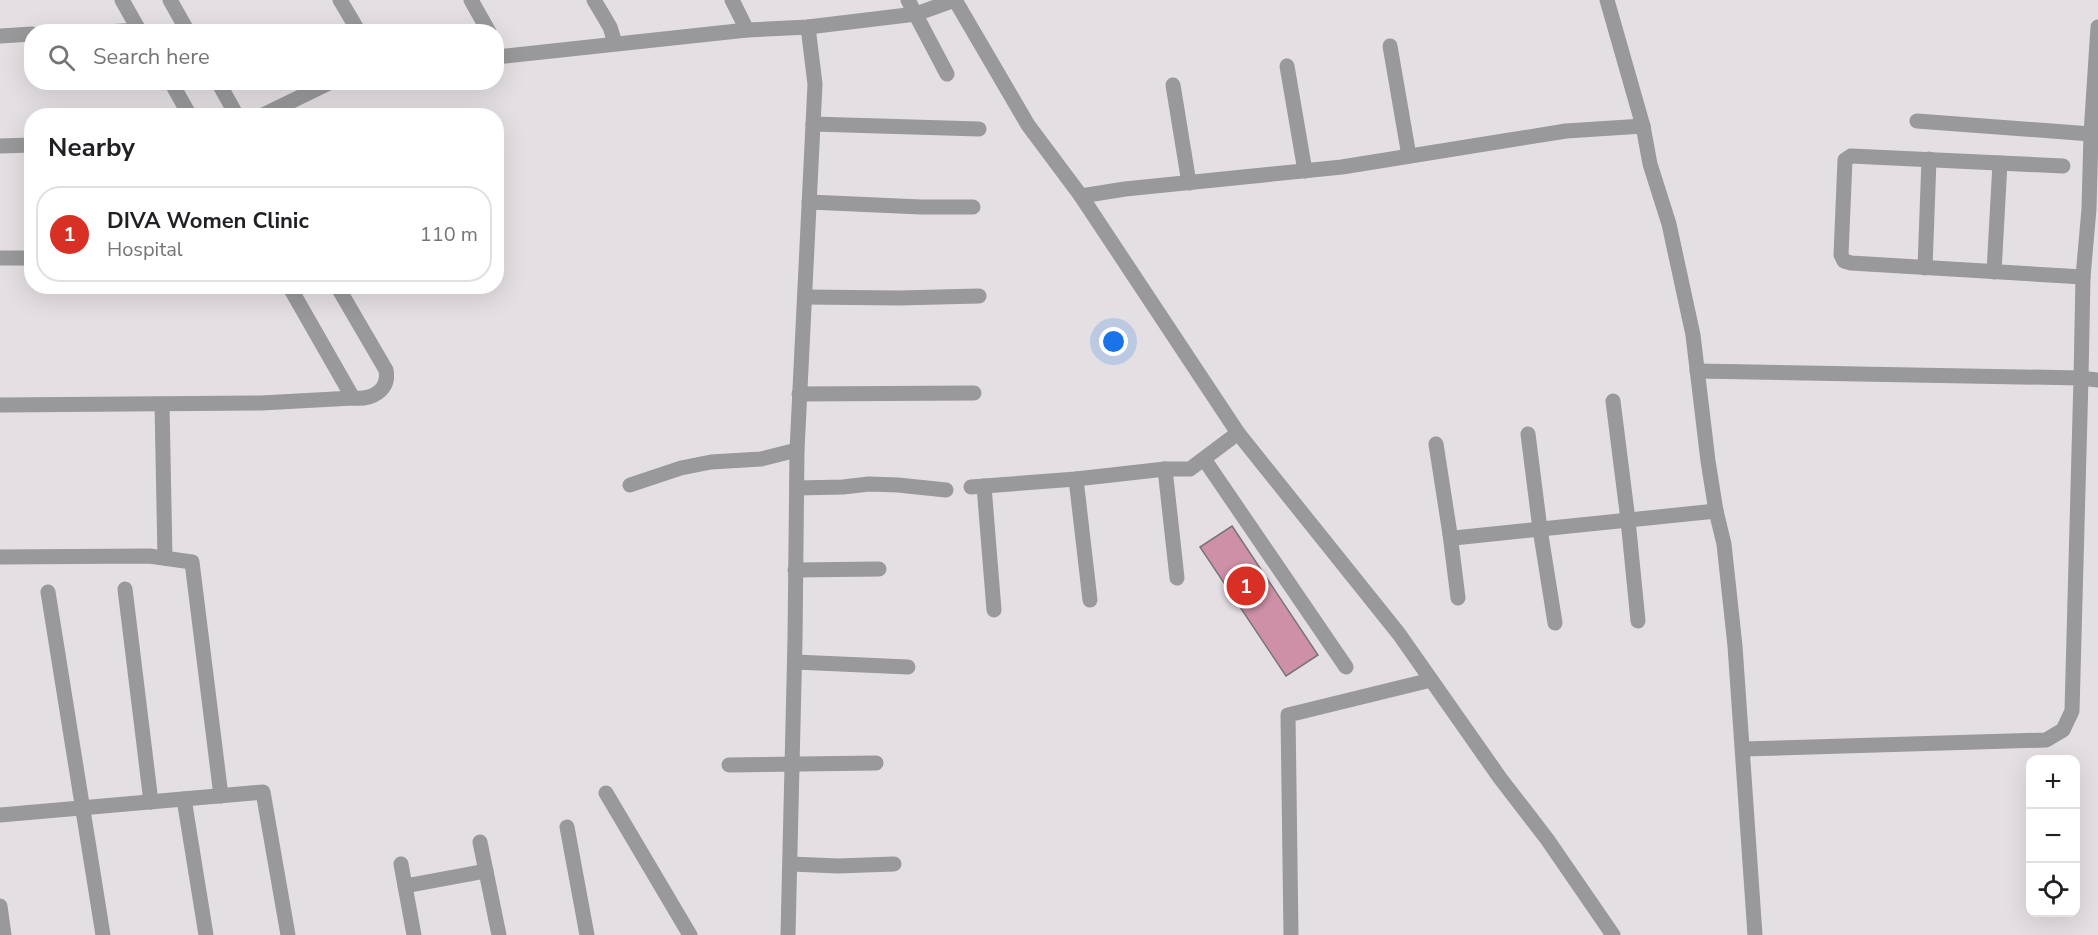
<!DOCTYPE html>
<html lang="en">
<head>
<meta charset="utf-8">
<style>
  :root { --surface:#fff; --page:#f2f2f2; --text:#202124; --muted:#757577; --line:#e0e0e0; --accent:#d93025 }
  body { margin:0; font-family:"Nunito Sans",sans-serif; background:var(--page); color:var(--text) }
  .controls { position:absolute; right:18px; bottom:18px; display:grid; overflow:hidden; border-radius:12px; box-shadow:0 6px 24px #0002 }
  .controls button { width:54px; height:54px; display:grid; place-items:center; padding:0; border:0; border-bottom:2px solid var(--line); background:var(--surface); color:var(--text); font:30px sans-serif }
  .you { position:absolute; left:1114px; top:342px; width:21px; height:21px; margin:-15px; border:4px solid #fff; border-radius:50%; background:#1a73e8; box-shadow:0 0 0 9px #1a73e833 }
  .badge { display:grid; place-items:center; width:39px; height:39px; border-radius:50%; background:var(--accent); color:#fff; font-size:20px; font-weight:700 }
  .pin { position:absolute; translate:-50% -50%; border:3px solid #fff; box-shadow:0 2px 6px #0006 }
  .list { margin:0; padding:0; list-style:none }
  h2 { display:flex; justify-content:space-between; align-items:center; height:78px; margin:0; padding:0 24px; font-size:26px }
  h2 small { font-size:20px; font-weight:400; color:var(--muted) }
  .list li { display:grid; grid-template-columns:39px 1fr auto; gap:18px; align-items:center; box-sizing:border-box; height:96px; margin:0 12px 12px; padding:0 12px; border:2px solid var(--line); border-radius:24px }
  .list b { display:block; font-size:22px; white-space:nowrap }
  .list p { margin:0; font-size:20px; white-space:nowrap; color:var(--muted) }
  .list em { font-size:20px; font-style:normal; color:var(--muted) }
  .icon { flex:none; width:33px; height:33px; fill:none; stroke:currentColor; stroke-width:2; stroke-linecap:round; stroke-linejoin:round }
  .map { position:relative; flex:none; width:2098px; height:935px; overflow:hidden }
  .search { position:absolute; background:var(--surface); box-shadow:0 6px 24px #0002; left:24px; top:24px; width:480px; height:66px; display:flex; align-items:center; gap:15px; box-sizing:border-box; padding:0 21px; border-radius:24px; color:var(--muted); font-size:22px }
  .panel { position:absolute; background:var(--surface); box-shadow:0 6px 24px #0002; left:24px; top:108px; width:480px; height:186px; border-radius:24px }
  .map>svg:first-child { display:block }
  .building { fill:#cd90a7; stroke:#797375; stroke-width:1.5 }
  .lines { fill:none; stroke-linecap:round; stroke-linejoin:round }
  .minor { stroke:#99989a; stroke-width:15 }
</style>
</head>
<body>
<div class="map">
<svg width="2098" height="935" viewBox="0 0 2098 935">
  <rect width="100%" height="100%" fill="#e4dfe3"/>
  <!-- building -->
  <polygon class="building" points="1232,526 1318,655 1286,676 1200,547"/>
  <g class="lines">
    <!-- minor -->
    <g class="minor">
      <polyline points="122,0 140,32"/>
      <polyline points="170,0 188,32"/>
      <polyline points="340,0 359,32"/>
      <polyline points="471,0 489,32"/>
      <polyline points="594,0 610,27 615,43"/>
      <polyline points="732,0 747,30"/>
      <polyline points="908,0 947,74"/>
      <polyline points="1607,0 1643,126"/>
      <polyline points="2098,27 2091,134 2089,209 2083,277 2081,378 2098,380"/>
      <polyline points="104,32 140,30"/>
      <polyline points="0,36 32,34"/>
      <polyline points="1390,46 1409,156"/>
      <polyline points="496,57 747,30 808,27 916,14 955,0 1028,125 1081,196 1238,433 1399,634 1500,778 1547,839 1613,935"/>
      <polyline points="1287,66 1305,171"/>
      <polyline points="171,82 190,116"/>
      <polyline points="218,82 237,116"/>
      <polyline points="1173,85 1189,183"/>
      <polyline points="261,116 331,82"/>
      <polyline points="1917,121 2091,134"/>
      <polyline points="813,124 979,129"/>
      <polyline points="0,146 32,145"/>
      <polyline points="2063,166 1851,156 1845,160 1841,255 1844,261 1851,263 2083,277"/>
      <polyline points="1081,196 1125,189 1342,167 1566,131 1643,126 1650,164 1669,224 1693,335 1708,461 1716,511 1724,544 1735,646 1755,935"/>
      <polyline points="809,202 921,207 973,207"/>
      <polyline points="0,258 32,258"/>
      <polyline points="1925,268 1929,159"/>
      <polyline points="1994,272 2000,163"/>
      <path d="M289 286 353 398C371 400 390 391 386 370L337 286"/>
      <polyline points="806,297 899,298 979,296"/>
      <polyline points="1697,371 2081,378 2072,711 2063,730 2046,740 1743,749"/>
      <polyline points="799,394 974,393"/>
      <polyline points="1613,401 1628,520 1638,621"/>
      <polyline points="162,404 165,558"/>
      <polyline points="0,405 261,403 353,398"/>
      <polyline points="1528,434 1540,529 1555,623"/>
      <polyline points="1436,444 1450,534 1454,538 1716,511"/>
      <polyline points="1204,459 1346,667"/>
      <polyline points="1165,469 1177,578"/>
      <polyline points="1076,479 1090,600"/>
      <polyline points="630,485 681,468 711,462 761,459 797,450"/>
      <polyline points="984,486 994,610"/>
      <polyline points="971,487 1076,479 1165,469 1190,469 1238,433"/>
      <polyline points="797,488 843,487 869,484 898,485 946,490"/>
      <polyline points="1450,534 1458,598"/>
      <polyline points="0,557 149,556 192,562 221,796"/>
      <polyline points="795,570 879,569"/>
      <polyline points="125,589 151,802"/>
      <polyline points="48,592 103,935"/>
      <polyline points="795,662 908,667"/>
      <polyline points="729,765 876,763"/>
      <polyline points="606,793 690,935"/>
      <polyline points="184,799 206,935"/>
      <polyline points="0,815 263,792 288,935"/>
      <polyline points="567,827 587,935"/>
      <polyline points="480,842 499,935"/>
      <polyline points="401,864 414,935"/>
      <polyline points="791,864 838,866 894,864"/>
      <polyline points="405,886 486,871"/>
      <polyline points="0,906 4,935"/>
      <polyline points="788,935 795,640 797,450 815,84 808,27"/>
      <polyline points="1291,935 1288,715 1431,680"/>
    </g>
  </g>
</svg>
<div class="controls">
<button>+</button>
<button>−</button>
<button><svg class="icon" aria-label="locate" viewBox="0 0 24 24"><circle cx="12" cy="12" r="6"/><path d="M12 2v4M12 18v4M2 12h4M18 12h4"/></svg></button>
</div>
<div class="you"></div>
<div class="pin badge" style="left:1246px;top:586px">1</div>
<div class="search"><svg class="icon" aria-label="search" viewBox="0 0 24 24"><circle cx="10" cy="10" r="6"/><path d="M15 15l6 6"/></svg>Search here</div>
<section class="panel">
<h2>Nearby<small></small></h2>
<ul class="list">
<li><span class="badge">1</span><div><b>DIVA Women Clinic</b><p>Hospital</p></div><em>110 m</em></li>
</ul>
</section>
</div>
</body>
</html>
